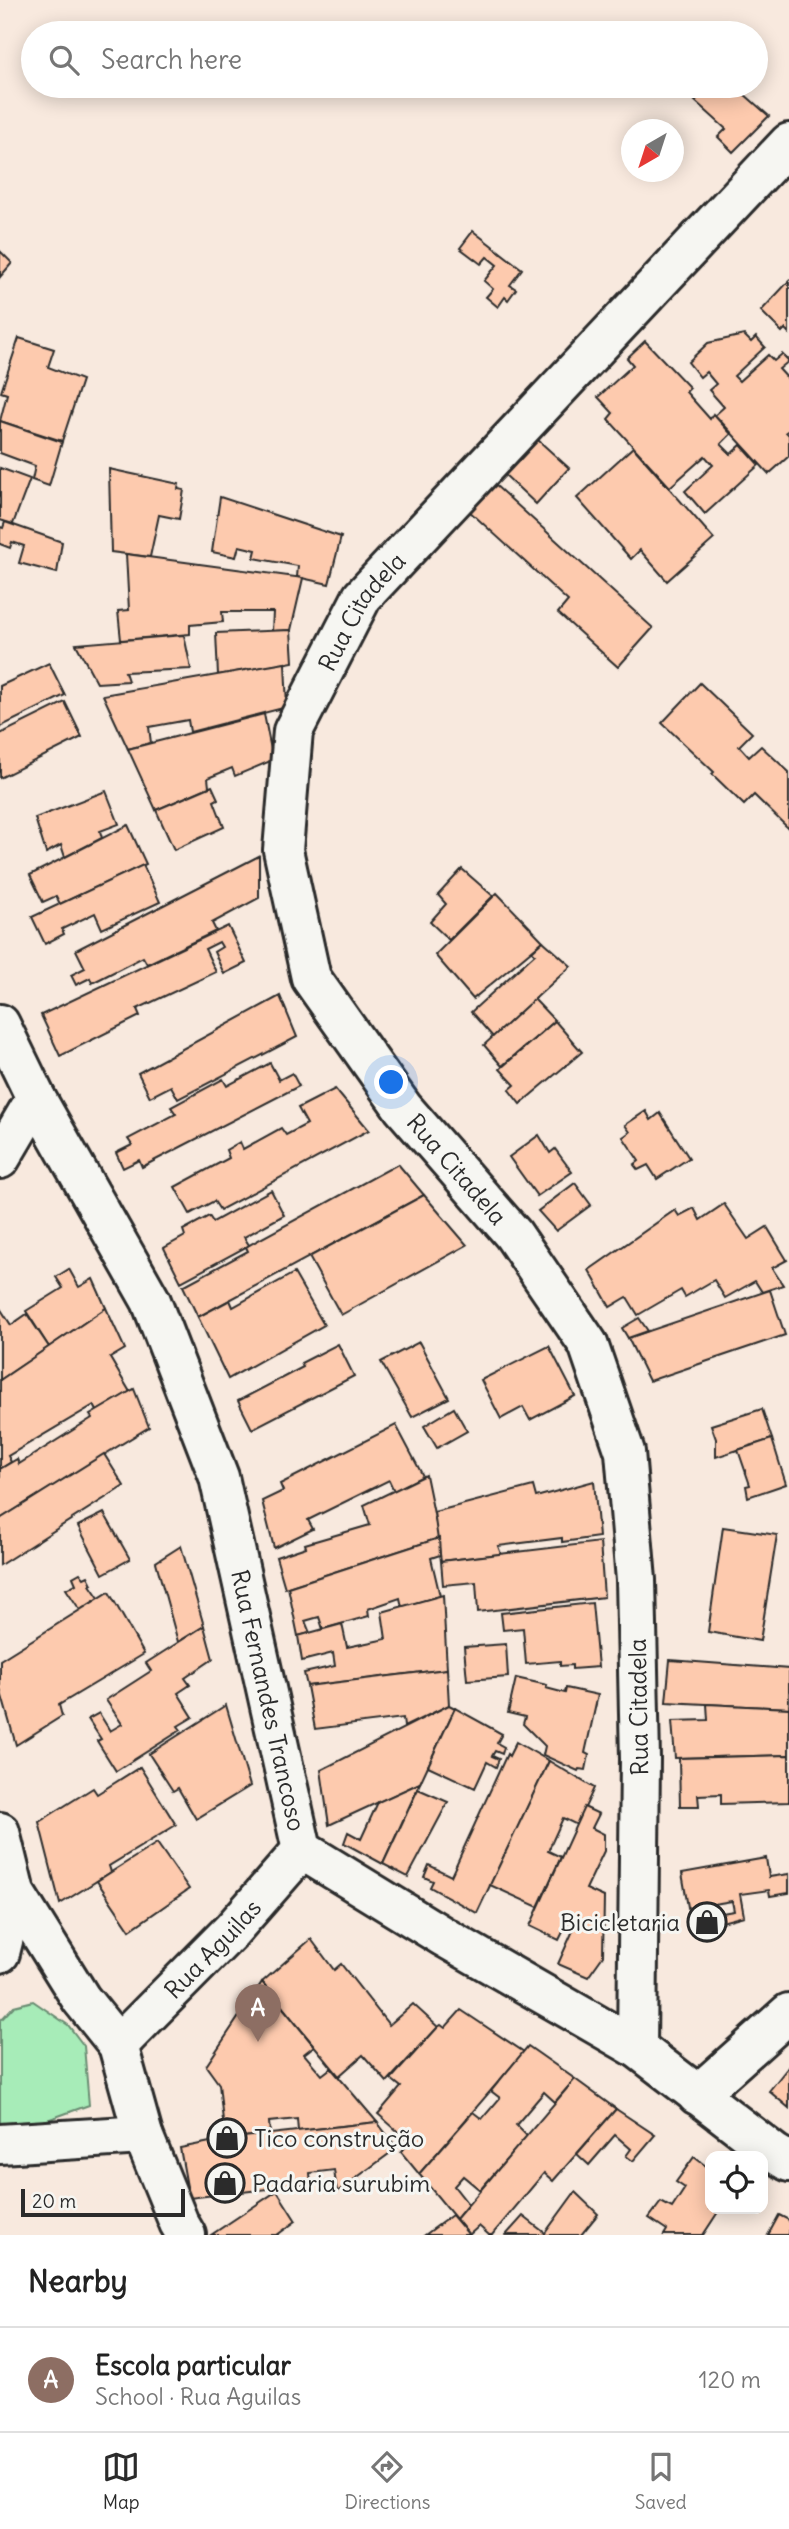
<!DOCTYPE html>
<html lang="en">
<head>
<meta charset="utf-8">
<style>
  :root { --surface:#fff; --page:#f2f2f2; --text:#222; --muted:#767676; --line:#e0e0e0; --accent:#2b2b2b }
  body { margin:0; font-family:Delius,sans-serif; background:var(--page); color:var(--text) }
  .controls { position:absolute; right:21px; bottom:21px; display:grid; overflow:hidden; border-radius:14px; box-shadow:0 4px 18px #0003 }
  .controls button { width:63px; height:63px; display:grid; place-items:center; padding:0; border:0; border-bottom:2px solid var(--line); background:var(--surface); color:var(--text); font:35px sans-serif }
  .compass { position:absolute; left:621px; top:119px; width:63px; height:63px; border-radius:50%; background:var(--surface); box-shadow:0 4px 18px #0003; rotate:219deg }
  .scale { position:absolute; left:21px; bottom:18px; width:164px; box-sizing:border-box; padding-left:7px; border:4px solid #2b2b2b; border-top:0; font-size:19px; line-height:24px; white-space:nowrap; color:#2b2b2b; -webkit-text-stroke:5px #f6f6f2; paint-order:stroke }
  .you { position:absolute; left:392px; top:1083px; width:24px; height:24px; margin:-18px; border:5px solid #fff; border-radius:50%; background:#1a73e8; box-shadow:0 0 0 10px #1a73e833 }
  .badge { display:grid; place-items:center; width:46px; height:46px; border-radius:50%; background:var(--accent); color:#fff; font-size:23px; font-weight:700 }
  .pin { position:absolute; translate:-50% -58px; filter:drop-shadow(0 2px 4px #0008) }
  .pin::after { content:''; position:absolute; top:37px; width:24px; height:21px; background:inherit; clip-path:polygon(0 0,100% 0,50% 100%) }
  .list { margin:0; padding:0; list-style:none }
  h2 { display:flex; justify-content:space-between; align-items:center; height:91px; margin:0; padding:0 28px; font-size:30px }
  h2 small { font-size:23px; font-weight:400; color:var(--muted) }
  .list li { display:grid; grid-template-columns:46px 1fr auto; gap:21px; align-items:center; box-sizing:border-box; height:105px; padding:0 28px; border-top:2px solid var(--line) }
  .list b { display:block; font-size:26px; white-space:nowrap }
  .list p { margin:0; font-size:23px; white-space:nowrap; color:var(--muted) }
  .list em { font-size:23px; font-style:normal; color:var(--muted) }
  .icon { flex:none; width:38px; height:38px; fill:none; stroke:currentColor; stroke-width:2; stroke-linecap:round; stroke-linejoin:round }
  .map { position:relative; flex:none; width:789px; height:2235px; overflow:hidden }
  .search { position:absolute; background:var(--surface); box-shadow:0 4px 18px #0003; left:21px; right:21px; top:21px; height:77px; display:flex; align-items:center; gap:18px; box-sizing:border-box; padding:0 24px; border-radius:38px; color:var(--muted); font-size:26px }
  .sheet { height:196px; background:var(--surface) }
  nav { display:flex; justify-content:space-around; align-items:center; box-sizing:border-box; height:98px; border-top:2px solid var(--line); background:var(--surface); font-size:19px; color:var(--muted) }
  nav a { display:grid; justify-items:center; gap:4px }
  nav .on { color:var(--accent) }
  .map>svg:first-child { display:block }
  .green { fill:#a7ecb8; stroke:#698c72; stroke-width:2 }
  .building { fill:#fdcaae; stroke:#2b2b2b; stroke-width:2; fill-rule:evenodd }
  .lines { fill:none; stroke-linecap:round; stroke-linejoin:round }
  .minor-casing { stroke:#2b2b2b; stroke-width:44 }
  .minor { stroke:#f6f6f2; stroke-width:38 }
  .labels { text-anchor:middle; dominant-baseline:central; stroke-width:6; stroke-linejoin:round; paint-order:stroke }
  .street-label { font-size:24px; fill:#2b2b2b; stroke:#f6f6f2 }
  .poi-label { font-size:24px; fill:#2b2b2b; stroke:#f6f6f2; text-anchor:start }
</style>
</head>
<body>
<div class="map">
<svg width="789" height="2235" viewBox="0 0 789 2235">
  <rect width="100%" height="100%" fill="#f8e9de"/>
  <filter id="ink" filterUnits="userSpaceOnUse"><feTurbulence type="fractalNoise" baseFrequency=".0143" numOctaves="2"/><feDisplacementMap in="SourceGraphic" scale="14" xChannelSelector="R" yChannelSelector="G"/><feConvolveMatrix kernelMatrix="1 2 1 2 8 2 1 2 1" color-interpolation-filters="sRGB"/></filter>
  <g filter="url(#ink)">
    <!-- green -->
    <polygon class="green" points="33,2001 68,2025 84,2046 89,2105 0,2137 0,2021 14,2006"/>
    <!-- building -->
    <g class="building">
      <polygon points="710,86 735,86 769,116 733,152 718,137 726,129 695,101"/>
      <polygon points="473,231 522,269 510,285 516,289 508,300 505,297 498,307 486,297 493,289 484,281 497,265 487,257 481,264 460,248"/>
      <polygon points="0,251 12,263 0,277"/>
      <polygon points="789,281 789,333 785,329 782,332 761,311"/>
      <polygon points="744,335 751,342 756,337 765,347 734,376 739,381 768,355 774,361 782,354 789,361 779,369 789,380 789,430 786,432 789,435 789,456 769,474 715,415 724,407 709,390 716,384 706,372 700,377 688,362 708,343"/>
      <polygon points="19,338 54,349 48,367 82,380 62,441 0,421 7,394 1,392"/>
      <polygon points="645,341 690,388 686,392 710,419 713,414 731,434 721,444 731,454 741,445 759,465 705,514 685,491 713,465 705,456 670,487 608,419 613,413 598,397 633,365 627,358"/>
      <polygon points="0,421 62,442 49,486 32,480 35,466 0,453"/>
      <polygon points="538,440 569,468 536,504 504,474"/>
      <polygon points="633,447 714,539 667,581 640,550 631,559 577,498"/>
      <polygon points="0,468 30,479 13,524 0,520"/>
      <polygon points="109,469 179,484 178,489 184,490 179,519 159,515 150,557 111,552"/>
      <polygon points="494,484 653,628 618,667 558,613 568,601 468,510"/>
      <polygon points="220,497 341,537 329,584 297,577 298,566 254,558 256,550 239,546 236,557 212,552"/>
      <polygon points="5,522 62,542 57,573 19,563 24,546 12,542 10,548 0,544 0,527 3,528"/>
      <polygon points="126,554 303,578 291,630 272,631 273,612 222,612 223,622 190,625 190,634 121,640 118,611 129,610"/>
      <polygon points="291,630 293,662 218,675 216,633"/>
      <polygon points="184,635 191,669 125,672 128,681 97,683 76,644"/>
      <polygon points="49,663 65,695 0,727 0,686"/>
      <polygon points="285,663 287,707 190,732 188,720 149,727 151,743 128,749 103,695"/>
      <polygon points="700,683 752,733 739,746 749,757 761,746 789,772 789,829 754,795 744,805 712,774 714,772 662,723"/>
      <polygon points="65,702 82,737 0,778 0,734"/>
      <polygon points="264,714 273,760 235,776 232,768 208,778 209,787 156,810 128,749"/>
      <polygon points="212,786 218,799 214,801 224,827 174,850 156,810"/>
      <polygon points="106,791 119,824 100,831 102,838 65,857 61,845 46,853 35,818"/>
      <polygon points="128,825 146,864 60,904 56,896 43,902 30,875"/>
      <polygon points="259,856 259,898 212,923 216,931 147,964 143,957 92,983 90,978 76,985 71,975 85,968 76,950"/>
      <polygon points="143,865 160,902 102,929 95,913 62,929 64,934 45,944 32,917"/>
      <polygon points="462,869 493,896 449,940 430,922 446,904 438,895"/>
      <polygon points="497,893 543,941 473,999 435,955"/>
      <polygon points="228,926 246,963 224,974 214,952 222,947 219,942 205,949 216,972 137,1009 140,1016 60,1056 41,1015"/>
      <polygon points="543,941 571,966 493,1037 471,1012 535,954 532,951"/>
      <polygon points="280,996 297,1037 178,1099 171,1086 150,1097 138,1073"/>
      <polygon points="534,999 555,1021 502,1066 484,1045"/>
      <polygon points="555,1021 582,1052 520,1104 509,1090 515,1085 500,1069"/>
      <polygon points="270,1063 279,1080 292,1073 299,1086 142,1167 139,1160 123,1168 116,1153 132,1145 128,1139 176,1114 171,1107 223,1079 227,1086"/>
      <polygon points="335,1089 369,1130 220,1210 214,1201 190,1214 175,1187 229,1158 226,1150 240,1142 243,1149 281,1128 286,1135 307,1124 298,1108"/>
      <polygon points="646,1111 651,1120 660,1113 689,1158 657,1179 648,1165 638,1170 634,1165 639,1161 623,1137 630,1132 625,1125"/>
      <polygon points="539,1135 550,1153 555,1149 572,1172 537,1196 509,1157"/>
      <polygon points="398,1164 424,1195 198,1317 183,1286 248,1251 246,1247 249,1245"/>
      <polygon points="575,1183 591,1205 556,1231 538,1211"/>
      <polygon points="271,1190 284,1215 244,1237 249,1245 246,1247 181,1282 164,1248 185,1236 183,1230 209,1216 213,1222"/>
      <polygon points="424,1195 467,1245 341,1315 309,1257"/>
      <polygon points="724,1204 748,1239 767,1227 787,1260 772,1268 783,1285 762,1292 755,1281 725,1298 714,1280 685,1297 681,1290 638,1315 627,1297 610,1307 589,1270 675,1210 679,1216 694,1208 700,1220"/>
      <polygon points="69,1269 79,1287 93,1279 106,1308 49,1347 26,1311 63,1288 56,1277"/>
      <polygon points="294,1273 324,1325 228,1379 198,1317 230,1300 233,1307"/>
      <polygon points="770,1290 785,1335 649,1381 628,1338"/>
      <polygon points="0,1308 11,1325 27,1314 49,1347 0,1380"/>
      <polygon points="106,1308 125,1349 110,1358 130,1392 97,1411 94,1405 8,1456 11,1462 0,1469 0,1380"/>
      <polygon points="639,1318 648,1331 628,1338 622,1328"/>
      <polygon points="419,1342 449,1398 412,1417 381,1362"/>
      <polygon points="338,1344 354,1376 252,1429 238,1401 303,1367 301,1363"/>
      <polygon points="549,1346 575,1396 530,1420 523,1407 501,1419 481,1380"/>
      <polygon points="134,1389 149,1427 0,1519 0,1469 17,1459 19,1464 92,1418 90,1415"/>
      <polygon points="454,1408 467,1431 437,1448 424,1426"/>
      <polygon points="762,1409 772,1439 716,1457 716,1439 711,1425"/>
      <polygon points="396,1425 423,1476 394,1491 389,1480 308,1520 313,1529 274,1548 262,1501 283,1491 280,1484"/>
      <polygon points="772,1439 786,1484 748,1497 746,1486 750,1485 738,1450"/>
      <polygon points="104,1454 124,1486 0,1565 0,1519"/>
      <polygon points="426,1475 439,1538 285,1588 276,1557 306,1547 305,1544 370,1525 364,1505"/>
      <polygon points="594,1481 599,1537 562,1542 562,1538 498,1546 501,1554 441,1561 434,1512 533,1486 536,1497"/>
      <polygon points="104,1513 130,1559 103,1574 78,1526"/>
      <polygon points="723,1527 777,1535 760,1641 708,1632"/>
      <polygon points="439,1538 440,1555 431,1558 440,1596 402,1607 400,1598 368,1609 369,1616 323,1629 319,1617 305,1621 310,1633 298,1636 288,1587"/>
      <polygon points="600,1542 604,1597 478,1612 476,1582 443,1585 441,1561"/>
      <polygon points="181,1546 204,1626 178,1642 156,1562"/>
      <polygon points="80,1573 84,1578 88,1576 92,1584 90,1585 99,1598 80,1610 66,1589 76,1584 73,1577"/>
      <polygon points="109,1592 144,1654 59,1705 62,1716 16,1745 0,1689 0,1660"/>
      <polygon points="443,1595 447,1669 307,1686 304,1673 335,1666 333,1653 302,1661 298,1636 342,1624 347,1647 386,1639 382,1612"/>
      <polygon points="592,1603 598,1667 572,1669 572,1665 560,1666 560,1661 526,1664 523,1628 503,1630 501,1613"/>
      <polygon points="204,1626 213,1659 185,1678 190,1685 178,1693 193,1717 178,1726 181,1730 116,1771 97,1741 101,1739 88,1719 99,1713 110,1731 122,1724 106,1700 151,1671 146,1663"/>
      <polygon points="506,1644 508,1677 467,1680 464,1647"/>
      <polygon points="670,1660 789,1669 789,1708 666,1702"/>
      <polygon points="447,1669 449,1705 404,1727 403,1718 315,1729 307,1686"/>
      <polygon points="516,1678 547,1685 546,1688 565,1693 566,1688 598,1695 585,1753 589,1755 586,1770 579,1769 578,1771 543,1755 545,1746 523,1724 525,1717 508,1713"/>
      <polygon points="707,1704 789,1708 789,1755 675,1758 672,1721 708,1720"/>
      <polygon points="226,1705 250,1786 196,1819 178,1788 173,1791 149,1754"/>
      <polygon points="449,1705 455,1708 420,1783 329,1825 321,1770"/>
      <polygon points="455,1708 502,1734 497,1743 504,1747 502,1754 495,1751 492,1756 499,1759 496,1767 487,1762 475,1788 428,1766"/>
      <polygon points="516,1742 549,1761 477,1913 430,1887 433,1881 424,1877 429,1865 451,1876 507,1754 509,1756"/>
      <polygon points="789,1755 789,1802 721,1804 721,1794 698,1795 699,1806 680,1806 679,1758"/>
      <polygon points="549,1761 594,1788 577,1825 563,1818 548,1851 561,1857 538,1907 490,1885"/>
      <polygon points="140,1767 176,1825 109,1866 111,1872 60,1904 39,1822 93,1788 97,1794"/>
      <polygon points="420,1783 383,1864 344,1843 348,1832 361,1839 378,1802"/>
      <polygon points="418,1789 448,1802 408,1877 383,1864"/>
      <polygon points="584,1807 599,1814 592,1828 604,1834 604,1851 586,1889 604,1897 603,1956 588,1977 558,1964 576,1924 569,1920 559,1940 530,1926"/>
      <polygon points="157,1843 189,1889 130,1930 97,1881"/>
      <path d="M766 1858 769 1877 789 1874V1893L770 1896 769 1890 740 1894 744 1916 692 1930 682 1873ZM732 1901 734 1911 710 1915 708 1905Z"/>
      <polygon points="311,1939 334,1970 341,1964 389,2025 413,2004 438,2027 387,2082 363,2055 339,2076 262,1982"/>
      <polygon points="262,1982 314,2046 304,2054 322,2075 331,2068 377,2122 298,2131 297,2119 269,2122 270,2134 225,2139 219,2084 206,2066"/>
      <polygon points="461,2010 524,2052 419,2174 401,2152 410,2142 378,2114 401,2087 391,2079 438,2027 441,2025 445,2028"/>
      <polygon points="528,2046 575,2079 555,2102 544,2092 516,2125 527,2136 480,2190 463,2176 454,2186 468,2204 456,2219 419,2174 473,2112 482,2119 500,2098 491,2091"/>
      <polygon points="789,2066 789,2108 769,2091"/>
      <polygon points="575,2079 616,2109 553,2181 544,2173 492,2235 489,2235 479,2226 469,2235 456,2219"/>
      <polygon points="616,2109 655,2135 633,2161 626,2156 631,2149 615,2135 589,2165 577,2154"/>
      <polygon points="377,2122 397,2148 337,2192 334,2170 310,2173 311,2184 189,2198 180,2148 225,2139"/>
      <polygon points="694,2157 710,2169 710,2209 720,2209 703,2235 664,2235 667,2230 649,2218 661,2202 672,2208 685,2188 676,2182"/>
      <polygon points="277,2191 296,2221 277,2235 211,2235"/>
      <polygon points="575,2192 598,2214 581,2235 506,2235 523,2216 545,2233"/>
      <polygon points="452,2215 469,2235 425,2235"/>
      <polygon points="779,2215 789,2220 789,2235 768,2235"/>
    </g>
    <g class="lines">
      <!-- minor casing -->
      <g class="minor-casing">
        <g id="minor">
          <path id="s1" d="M0 1024 36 1098 151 1301 219 1477 302 1850 444 1937 637 2048 774 2153 789 2162"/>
          <polyline points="0,1159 36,1098"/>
          <polyline points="0,1832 15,1893 81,1999 118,2045 143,2135 179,2223 186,2235"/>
          <polyline points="0,1953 15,1893"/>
          <path id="s2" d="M118 2045 232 1930 302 1850"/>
          <path id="s3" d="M637 2048 640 1759 636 1580 625 1452 588 1344 513 1234 403 1108 311 978 283 850 293 731 362 597 789 143"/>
          <polyline points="697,2095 789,2013"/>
          <polyline points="0,2144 143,2135"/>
        </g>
      </g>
      <!-- minor -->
      <use href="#minor" class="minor"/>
    </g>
  </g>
  <!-- icons -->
  <defs>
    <g id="shop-ring" transform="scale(2.0125)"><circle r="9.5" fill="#f6f6f2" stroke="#2b2b2b" stroke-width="1.5"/><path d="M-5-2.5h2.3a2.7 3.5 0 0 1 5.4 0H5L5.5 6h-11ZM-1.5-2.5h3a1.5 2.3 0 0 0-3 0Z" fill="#2b2b2b"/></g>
  </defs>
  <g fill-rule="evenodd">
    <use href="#shop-ring" x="707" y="1922"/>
    <use href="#shop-ring" x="227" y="2138"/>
    <use href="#shop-ring" x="225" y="2183"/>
  </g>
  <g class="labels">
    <!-- street labels -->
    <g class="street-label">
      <text stroke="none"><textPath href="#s3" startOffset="1559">Rua Citadela</textPath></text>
      <text transform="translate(457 1169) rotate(49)">Rua Citadela</text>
      <text stroke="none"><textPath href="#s1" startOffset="733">Rua Fernandes Trancoso</textPath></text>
      <text transform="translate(638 1707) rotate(-91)">Rua Citadela</text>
      <text stroke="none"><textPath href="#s2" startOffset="135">Rua Aguilas</textPath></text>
    </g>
    <!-- poi labels -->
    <g class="poi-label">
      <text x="680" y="1922" text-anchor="end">Bicicletaria</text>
      <text x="254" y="2138">Tico construção</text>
      <text x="252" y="2183">Padaria surubim</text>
    </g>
  </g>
</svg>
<div class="controls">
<button><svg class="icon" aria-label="locate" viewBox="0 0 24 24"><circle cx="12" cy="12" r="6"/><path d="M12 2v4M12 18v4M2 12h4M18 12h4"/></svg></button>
</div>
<svg class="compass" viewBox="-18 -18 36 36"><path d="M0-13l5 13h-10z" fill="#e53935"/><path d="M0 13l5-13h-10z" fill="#767676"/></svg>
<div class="scale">20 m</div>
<div class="you"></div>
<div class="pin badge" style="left:258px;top:2042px;background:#8d6e63">A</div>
<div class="search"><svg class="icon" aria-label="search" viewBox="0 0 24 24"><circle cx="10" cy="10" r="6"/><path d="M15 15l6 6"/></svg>Search here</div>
</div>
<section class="sheet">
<h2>Nearby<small></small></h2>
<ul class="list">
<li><span class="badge" style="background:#8d6e63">A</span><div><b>Escola particular</b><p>School · Rua Aguilas</p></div><em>120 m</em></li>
</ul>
</section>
<nav>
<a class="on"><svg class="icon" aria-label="map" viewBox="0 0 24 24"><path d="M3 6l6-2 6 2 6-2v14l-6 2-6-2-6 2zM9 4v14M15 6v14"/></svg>Map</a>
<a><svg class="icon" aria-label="directions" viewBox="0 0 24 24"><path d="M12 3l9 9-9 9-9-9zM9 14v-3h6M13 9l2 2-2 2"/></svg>Directions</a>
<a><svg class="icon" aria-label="saved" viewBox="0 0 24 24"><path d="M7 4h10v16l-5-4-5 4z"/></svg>Saved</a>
</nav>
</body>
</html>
